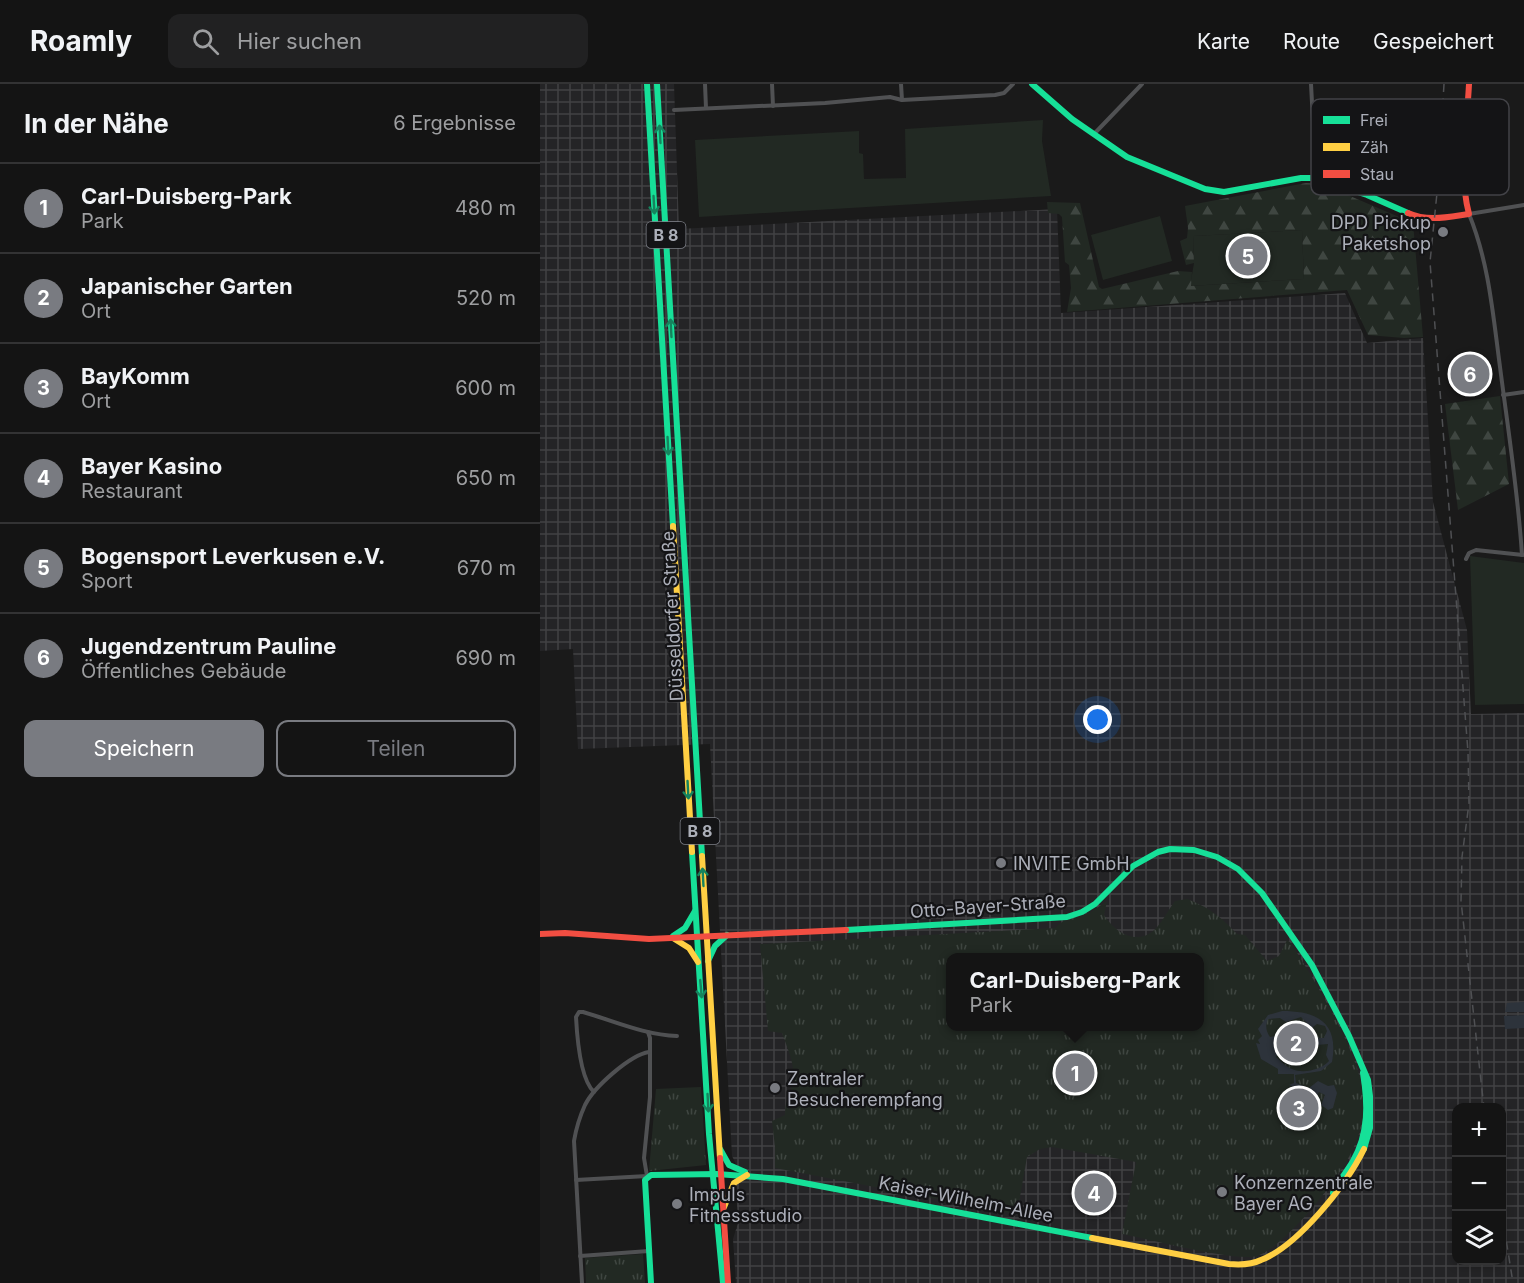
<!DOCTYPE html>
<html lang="de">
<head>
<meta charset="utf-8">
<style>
  :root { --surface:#141414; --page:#212122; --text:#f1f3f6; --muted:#9d9ea0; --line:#333334; --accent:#797b81 }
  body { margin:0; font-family:Inter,sans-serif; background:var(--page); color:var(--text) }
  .controls { position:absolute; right:18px; bottom:18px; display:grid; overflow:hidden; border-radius:12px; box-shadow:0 3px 9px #0003 }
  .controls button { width:54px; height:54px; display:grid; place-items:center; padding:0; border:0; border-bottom:2px solid var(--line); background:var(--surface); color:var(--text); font:30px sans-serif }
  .you { position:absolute; left:558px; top:636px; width:21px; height:21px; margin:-15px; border:4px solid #fff; border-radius:50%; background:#1a73e8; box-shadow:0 0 0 9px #1a73e833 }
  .badge { display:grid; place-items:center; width:39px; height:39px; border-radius:50%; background:var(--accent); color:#fff; font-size:20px; font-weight:700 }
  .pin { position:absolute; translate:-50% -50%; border:3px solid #fff; box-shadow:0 2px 6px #0006 }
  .popup { position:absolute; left:406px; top:869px; width:258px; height:78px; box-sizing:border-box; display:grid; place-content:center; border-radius:12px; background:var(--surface); filter:drop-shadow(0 2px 4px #0005); font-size:20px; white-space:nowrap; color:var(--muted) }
  .popup b { font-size:22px; color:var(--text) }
  .popup::after { content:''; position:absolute; left:50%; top:100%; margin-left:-12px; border:12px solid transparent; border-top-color:var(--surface) }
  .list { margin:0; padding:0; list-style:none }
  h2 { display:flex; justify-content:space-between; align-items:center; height:78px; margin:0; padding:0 24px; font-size:26px }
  h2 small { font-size:20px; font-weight:400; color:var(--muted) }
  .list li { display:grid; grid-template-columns:39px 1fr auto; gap:18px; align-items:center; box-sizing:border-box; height:90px; padding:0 24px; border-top:2px solid var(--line) }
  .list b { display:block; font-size:22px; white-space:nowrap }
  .list p { margin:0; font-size:20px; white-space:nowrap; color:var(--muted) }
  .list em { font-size:20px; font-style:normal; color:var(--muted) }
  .actions { display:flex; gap:12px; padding:18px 24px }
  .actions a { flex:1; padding:14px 0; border:2px solid var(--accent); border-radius:12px; text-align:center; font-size:21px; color:var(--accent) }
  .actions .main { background:var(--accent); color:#fff }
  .icon { flex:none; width:33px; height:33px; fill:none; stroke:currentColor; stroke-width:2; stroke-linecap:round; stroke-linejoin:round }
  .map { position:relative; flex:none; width:984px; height:1199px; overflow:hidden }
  header { display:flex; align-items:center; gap:36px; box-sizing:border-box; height:84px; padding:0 30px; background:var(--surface); border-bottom:2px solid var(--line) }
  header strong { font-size:28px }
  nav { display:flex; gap:33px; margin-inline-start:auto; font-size:21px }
  .search { width:420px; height:54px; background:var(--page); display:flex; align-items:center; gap:15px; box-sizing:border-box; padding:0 21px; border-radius:12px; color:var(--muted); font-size:22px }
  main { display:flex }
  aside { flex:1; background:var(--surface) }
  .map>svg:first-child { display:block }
  .industrial { fill:url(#industrial-grid); fill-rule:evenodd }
  .green { fill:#222923 }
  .forest { fill:url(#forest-firs) }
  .park { fill:url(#park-tufts); fill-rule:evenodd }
  .water { fill:#2d333b; fill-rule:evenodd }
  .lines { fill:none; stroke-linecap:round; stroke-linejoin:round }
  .street { stroke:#505153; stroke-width:4 }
  .fast { stroke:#16e098; stroke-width:6 }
  .slow { stroke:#ffcf43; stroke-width:6 }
  .jam { stroke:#f24e42; stroke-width:6 }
  .rail { stroke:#4f5053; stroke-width:1.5; stroke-dasharray:8 6; stroke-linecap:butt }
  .oneway { stroke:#15845e }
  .poi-dot { fill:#797b81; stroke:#141416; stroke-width:2 }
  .labels { text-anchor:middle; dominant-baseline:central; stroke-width:4.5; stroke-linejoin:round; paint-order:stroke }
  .shield { fill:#141416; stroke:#7e8088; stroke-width:1.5 }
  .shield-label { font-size:16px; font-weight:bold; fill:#acafb9 }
  .poi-label { font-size:18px; fill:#acafb9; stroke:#141416; text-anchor:start }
  .street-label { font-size:18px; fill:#acafb9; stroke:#141416 }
  .key { fill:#141416; stroke:#424247; stroke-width:1.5 }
  .key-label { font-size:16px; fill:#acafb9 }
</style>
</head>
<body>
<header>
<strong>Roamly</strong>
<div class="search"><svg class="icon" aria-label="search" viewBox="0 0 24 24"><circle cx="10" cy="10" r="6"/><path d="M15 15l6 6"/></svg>Hier suchen</div>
<nav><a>Karte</a><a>Route</a><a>Gespeichert</a></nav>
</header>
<main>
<aside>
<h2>In der Nähe<small>6 Ergebnisse</small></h2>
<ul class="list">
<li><span class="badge">1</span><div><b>Carl-Duisberg-Park</b><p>Park</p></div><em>480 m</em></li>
<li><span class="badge">2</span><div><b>Japanischer Garten</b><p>Ort</p></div><em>520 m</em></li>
<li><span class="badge">3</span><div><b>BayKomm</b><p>Ort</p></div><em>600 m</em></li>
<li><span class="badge">4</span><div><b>Bayer Kasino</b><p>Restaurant</p></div><em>650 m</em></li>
<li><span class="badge">5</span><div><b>Bogensport Leverkusen e.V.</b><p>Sport</p></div><em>670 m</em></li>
<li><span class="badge">6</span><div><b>Jugendzentrum Pauline</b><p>Öffentliches Gebäude</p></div><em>690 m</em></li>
</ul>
<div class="actions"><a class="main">Speichern</a><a>Teilen</a></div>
</aside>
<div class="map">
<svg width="984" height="1199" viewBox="0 0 984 1199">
  <defs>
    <pattern id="industrial-grid" width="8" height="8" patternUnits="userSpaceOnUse" patternTransform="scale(1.5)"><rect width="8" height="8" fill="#242426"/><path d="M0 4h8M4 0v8" fill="none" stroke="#414143"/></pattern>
    <pattern id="forest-firs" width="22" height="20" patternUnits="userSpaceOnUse" patternTransform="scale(1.5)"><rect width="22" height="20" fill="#222923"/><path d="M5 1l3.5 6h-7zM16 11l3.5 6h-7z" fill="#3f4641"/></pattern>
    <pattern id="park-tufts" width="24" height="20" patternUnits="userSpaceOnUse" patternTransform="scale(1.5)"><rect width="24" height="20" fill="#222923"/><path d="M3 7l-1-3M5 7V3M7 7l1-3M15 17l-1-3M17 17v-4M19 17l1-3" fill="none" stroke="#3f4641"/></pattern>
  </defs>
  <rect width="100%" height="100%" fill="#1a1a1a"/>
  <!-- industrial -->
  <path class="industrial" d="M0 0H134L139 145 517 125 521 229 805 209 827 259 883 254 893 418 927 546 931 630 984 629V1199H196L193 1155 198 1139 196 1100 204 1096 192 1072 170 660 38 665 33 565 0 567ZM410 874H660V942H410ZM916 1024H962V1176H916Z"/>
  <!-- green -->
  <g class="green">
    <polygon points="503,36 502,57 511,112 159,133 155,56 319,47 319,69 323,70 324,95 366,94 365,45"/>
    <polygon points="620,132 632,177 563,196 551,151"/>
    <polygon points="762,146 764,195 650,202 654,179 653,152"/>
    <polygon points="935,275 937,297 914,300 911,278"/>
    <polygon points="930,472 984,479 984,620 935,621"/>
  </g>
  <!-- forest -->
  <g class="forest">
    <polygon points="766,99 782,100 873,139 883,253 864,254 828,251 807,206 527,228 531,204 529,181 525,178 522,133 519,130 508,129 507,118 540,119 559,203 562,205 638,187 652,188 651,202 764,195 762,146 653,152 654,179 646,181 640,157 647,154 648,144 645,122"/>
    <polygon points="960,312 969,400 918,426 905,320"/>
  </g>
  <!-- park -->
  <g class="park">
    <path d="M647 815C670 824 680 832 697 850L705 851 727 877 739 872 747 856 751 859C775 898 830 983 824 1029 819 1064 799 1091 778 1117 766 1132 736 1166 717 1172 695 1178 609 1155 582 1150L596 1078 512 1063 500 1065 487 1073 477 1130 235 1084V1063L232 1037 245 1031C245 1018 248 1014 252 1002 257 984 248 966 242 949L228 947 220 860 515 844 522 838 551 828 567 817 564 831C574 847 594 861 612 848 621 841 628 826 635 817ZM410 874H660V942H410Z"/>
    <polygon points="161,1003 166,1081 109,1087 116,1005"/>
    <polygon points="103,1170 105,1199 46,1199 45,1174"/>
  </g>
  <!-- water -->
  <g class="water">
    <polygon points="984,918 984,928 965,928 967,919"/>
    <path d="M742 927C778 927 799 939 792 978L781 987 755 991 756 999 769 1004 778 997 788 1002 794 1001 797 1009 793 1024 788 1026 781 1021 785 1011 779 1008 777 1012 749 1001 754 999V990H738V985L721 975 716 959 720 960 718 956 722 952 718 945 728 931ZM761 933 770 942 771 946 766 945 767 950 772 953 777 961 788 960 786 971 789 977C781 986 763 990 752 985 746 983 741 977 736 973L740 967 737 961V954L735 952 730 953C726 947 725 942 728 935L740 934 746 938ZM777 940 785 942 787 947 784 954H776L773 943Z"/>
    <polygon points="984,931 984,944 965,945 964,932"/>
  </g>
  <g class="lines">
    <!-- street -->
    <g class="street">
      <polyline points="165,0 166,24"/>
      <polyline points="232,0 233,22"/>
      <polyline points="361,0 362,16"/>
      <polyline points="771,0 776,94"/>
      <polyline points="134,26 285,19 350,13 362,16 455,11 464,9 473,0"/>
      <polyline points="773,36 856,30 858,43 839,45 837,43 836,31"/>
      <polyline points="554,50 602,0"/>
      <polyline points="963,311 984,308"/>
      <path d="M982 471C978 408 968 345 960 283 953 231 949 179 929 130L984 121"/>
      <polyline points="926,475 929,469 936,466 983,471"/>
      <path d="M54 1008C40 995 37 952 36 933L39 928H43C74 937 105 951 137 952"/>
      <polyline points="36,1096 107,1092 104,1074 110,1013 110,954 108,948"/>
      <polyline points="40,1172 109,1167"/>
      <path d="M42 1199 34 1057C36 1045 40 1032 45 1021 54 1003 90 971 109 968"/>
    </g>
    <!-- fast -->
    <g class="fast">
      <polyline points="107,0 133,442"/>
      <polyline points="117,0 162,772"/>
      <polyline points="492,0 532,35 587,73 665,105 684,108 761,94 776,94 827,111 868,129"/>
      <polyline points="152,768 169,1050 183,1199"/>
      <polyline points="306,846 527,833 542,828 555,820 593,782 618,768 630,765 654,766 677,773 698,785 722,809 772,881 809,952 828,996 830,1012 830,1044 824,1065"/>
      <polyline points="133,852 145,844 155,827"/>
      <polyline points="168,877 175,862 187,851"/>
      <polyline points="180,1065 189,1081 205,1088"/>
      <path d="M793 1109C798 1097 807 1088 813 1077 829 1049 828 1019 823 989"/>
      <polyline points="111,1199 105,1096 111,1091 177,1090 243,1095 552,1154"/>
    </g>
    <!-- slow -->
    <g class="slow">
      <polyline points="133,442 152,768"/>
      <polyline points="162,772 180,1074"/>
      <polyline points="133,854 149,864 158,878"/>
      <polyline points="184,1123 194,1099 207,1091"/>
      <path d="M552 1154 689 1180C700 1181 711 1181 721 1176 758 1162 807 1100 824 1065"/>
    </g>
    <!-- jam -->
    <g class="jam">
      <path d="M868 129C888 138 908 133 929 130 918 88 927 43 929 0"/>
      <polyline points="0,850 25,849 109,855 306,846"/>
      <polyline points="180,1074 188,1199"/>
    </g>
    <!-- rail -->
    <g class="rail">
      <polyline points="904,0 898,99 890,178 928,668 929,719 922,773 921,817 944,1024"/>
      <polyline points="962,1130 973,1199"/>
    </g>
  </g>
  <!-- one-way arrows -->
  <defs><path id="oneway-shaft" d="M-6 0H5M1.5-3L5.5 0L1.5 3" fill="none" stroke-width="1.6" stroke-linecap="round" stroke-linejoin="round" transform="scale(1.5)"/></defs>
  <g class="oneway">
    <use href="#oneway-shaft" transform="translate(120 50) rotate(-93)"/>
    <use href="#oneway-shaft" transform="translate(114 121) rotate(87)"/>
    <use href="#oneway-shaft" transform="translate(131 244) rotate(-93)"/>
    <use href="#oneway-shaft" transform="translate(128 362) rotate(87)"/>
    <use href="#oneway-shaft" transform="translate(148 706) rotate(87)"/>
    <use href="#oneway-shaft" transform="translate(163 793) rotate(-93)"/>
    <use href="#oneway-shaft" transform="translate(161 905) rotate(85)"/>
    <use href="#oneway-shaft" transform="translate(168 1019) rotate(87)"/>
  </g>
  <!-- markers -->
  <g class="poi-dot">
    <circle cx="903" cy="148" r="6"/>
    <circle cx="461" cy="779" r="6"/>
    <circle cx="235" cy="1004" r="6"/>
    <circle cx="682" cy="1108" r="6"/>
    <circle cx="137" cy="1120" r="6"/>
  </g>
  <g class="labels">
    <!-- shield labels -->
    <g class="shield">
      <rect x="106.5" y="138" width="39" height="26" rx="4.5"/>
      <rect x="140.5" y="734" width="39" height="26" rx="4.5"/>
    </g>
    <g class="shield-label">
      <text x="126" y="151">B 8</text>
      <text x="160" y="747">B 8</text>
    </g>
    <!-- poi labels -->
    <g class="poi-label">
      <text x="891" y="138" text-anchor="end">DPD Pickup<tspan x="891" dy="21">Paketshop</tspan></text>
      <text x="473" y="779">INVITE GmbH</text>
      <text x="247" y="994">Zentraler<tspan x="247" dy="21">Besucherempfang</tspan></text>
      <text x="694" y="1098">Konzernzentrale<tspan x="694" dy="21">Bayer AG</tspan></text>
      <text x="149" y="1110">Impuls<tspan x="149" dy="21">Fitnessstudio</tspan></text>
    </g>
    <!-- street labels -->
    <g class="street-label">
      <text transform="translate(132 532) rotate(-93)">Düsseldorfer Straße</text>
      <text transform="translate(448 822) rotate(-4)">Otto-Bayer-Straße</text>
      <text transform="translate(426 1115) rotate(11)">Kaiser-Wilhelm-Allee</text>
    </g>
  </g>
  <!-- legend -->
  <rect x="771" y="15" width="198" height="96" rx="9" class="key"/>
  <rect x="783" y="32" width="27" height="8" fill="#16e098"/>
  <rect x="783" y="59" width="27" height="8" fill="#ffcf43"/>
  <rect x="783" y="86" width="27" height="8" fill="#f24e42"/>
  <g class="key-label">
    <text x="820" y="42">Frei</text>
    <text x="820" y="69">Zäh</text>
    <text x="820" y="96">Stau</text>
  </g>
</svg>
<div class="controls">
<button>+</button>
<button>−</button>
<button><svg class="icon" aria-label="layers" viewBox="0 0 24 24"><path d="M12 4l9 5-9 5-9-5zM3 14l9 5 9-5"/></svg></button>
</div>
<div class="you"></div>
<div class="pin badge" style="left:535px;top:989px">1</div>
<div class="popup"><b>Carl-Duisberg-Park</b>Park</div>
<div class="pin badge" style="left:756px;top:959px">2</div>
<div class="pin badge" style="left:759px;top:1024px">3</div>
<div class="pin badge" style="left:554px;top:1109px">4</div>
<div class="pin badge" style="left:708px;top:172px">5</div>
<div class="pin badge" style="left:930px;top:290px">6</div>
</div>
</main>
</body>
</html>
